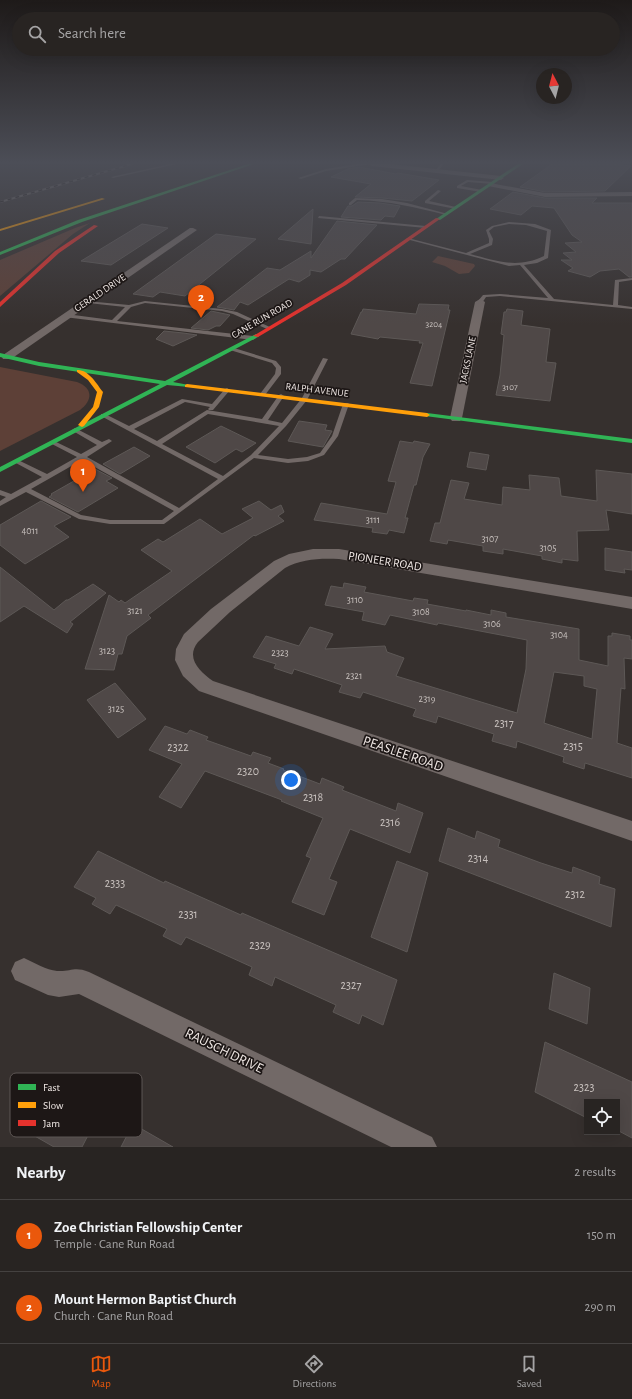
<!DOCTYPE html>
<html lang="en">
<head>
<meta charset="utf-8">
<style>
  :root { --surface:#282422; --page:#34302f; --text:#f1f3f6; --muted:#a5a4a5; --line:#444140; --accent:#ea580c }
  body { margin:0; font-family:"Alegreya Sans",sans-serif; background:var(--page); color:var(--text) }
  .controls { position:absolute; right:12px; bottom:12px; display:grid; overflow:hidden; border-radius:0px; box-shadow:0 4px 16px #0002 }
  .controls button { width:36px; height:36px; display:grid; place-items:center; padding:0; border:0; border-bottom:1px solid var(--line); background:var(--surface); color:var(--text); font:20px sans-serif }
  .compass { position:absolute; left:536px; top:68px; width:36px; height:36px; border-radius:50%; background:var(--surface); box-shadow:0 4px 16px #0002; rotate:353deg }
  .you { position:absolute; left:291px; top:780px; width:14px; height:14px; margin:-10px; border:3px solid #fff; border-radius:50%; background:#1a73e8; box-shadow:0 0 0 6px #1a73e833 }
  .badge { display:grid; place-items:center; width:26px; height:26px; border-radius:50%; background:var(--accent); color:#fff; font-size:13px; font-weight:700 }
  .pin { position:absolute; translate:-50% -33px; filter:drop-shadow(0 1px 2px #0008) }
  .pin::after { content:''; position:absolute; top:21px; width:14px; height:12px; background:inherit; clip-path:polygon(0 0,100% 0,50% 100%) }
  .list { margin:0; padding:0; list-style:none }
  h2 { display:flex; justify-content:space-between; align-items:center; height:52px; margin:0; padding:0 16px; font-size:17px }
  h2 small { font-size:13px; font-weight:400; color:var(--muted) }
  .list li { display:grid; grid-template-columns:26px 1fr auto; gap:12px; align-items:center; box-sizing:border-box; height:72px; padding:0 16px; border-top:1px solid var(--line) }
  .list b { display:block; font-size:15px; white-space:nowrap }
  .list p { margin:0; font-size:13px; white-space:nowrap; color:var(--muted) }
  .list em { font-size:13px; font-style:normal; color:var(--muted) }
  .icon { flex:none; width:22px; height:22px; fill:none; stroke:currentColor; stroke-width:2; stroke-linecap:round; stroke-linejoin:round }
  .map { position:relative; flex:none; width:632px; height:1147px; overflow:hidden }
  .search { position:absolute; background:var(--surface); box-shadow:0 4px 16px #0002; left:12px; right:12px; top:12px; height:44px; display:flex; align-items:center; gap:10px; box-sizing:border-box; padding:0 14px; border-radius:22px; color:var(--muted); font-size:15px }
  .sheet { height:196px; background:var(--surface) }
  nav { display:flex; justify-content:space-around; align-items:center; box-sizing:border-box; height:56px; border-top:1px solid var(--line); background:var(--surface); font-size:11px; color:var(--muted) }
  nav a { display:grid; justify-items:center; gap:2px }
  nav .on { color:var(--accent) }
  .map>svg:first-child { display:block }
  .green { fill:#5d4037 }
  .building { fill:#4f4847; stroke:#5d5856; fill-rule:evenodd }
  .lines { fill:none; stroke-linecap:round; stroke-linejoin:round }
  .lane { fill:#726967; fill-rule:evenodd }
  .street { fill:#726967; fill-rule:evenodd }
  .fast { fill:#30b455; fill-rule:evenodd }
  .slow { fill:#ff9f0a; fill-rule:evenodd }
  .jam { fill:#e5322d; fill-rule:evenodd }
  .rail-casing { stroke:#726b69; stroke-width:2 }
  .rail { stroke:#1d1716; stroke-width:1.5; stroke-dasharray:4; stroke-linecap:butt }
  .labels { text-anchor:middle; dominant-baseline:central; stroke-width:3.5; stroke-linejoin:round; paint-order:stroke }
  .far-number-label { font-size:9px; fill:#c8c1be }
  .far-street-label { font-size:10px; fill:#f1e9e6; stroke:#1d1716 }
  .number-label { font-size:10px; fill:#c8c1be }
  .street-label { font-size:12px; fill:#f1e9e6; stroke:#1d1716 }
  .near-number-label { font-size:12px; fill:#c8c1be }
  .near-street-label { font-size:14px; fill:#f1e9e6; stroke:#1d1716 }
  .key { fill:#1d1716; stroke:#5d5654; stroke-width:1 }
  .key-label { font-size:11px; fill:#f1e9e6 }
</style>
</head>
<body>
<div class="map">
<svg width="632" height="1147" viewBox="0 0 632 1147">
  <rect width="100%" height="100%" fill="#36302e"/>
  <!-- green -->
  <g class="green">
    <polygon points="90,223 73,234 0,296 0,260 75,228"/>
    <polygon points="438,256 474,264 475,266 469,273 459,274 445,266 432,262"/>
    <path d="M0 367 77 382C93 388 93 400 80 410L0 451Z"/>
  </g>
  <!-- building -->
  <g class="building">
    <polygon points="552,164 613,164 631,166 605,191 545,192 520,187"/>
    <polygon points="359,167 396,174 398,173 439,180 412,201 382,198 355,197 371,184 331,177 348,169"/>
    <polygon points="513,192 545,198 597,198 592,203 632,203 632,277 629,277 619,269 600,271 590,277 568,271 573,268 561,260 572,260 563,253 576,252 565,243 582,242 572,235 554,208 532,206 521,215 490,209"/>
    <polygon points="358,202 380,203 400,206 394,217 385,216 381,220 341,217 348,206 352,206"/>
    <polygon points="313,209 311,244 278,239"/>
    <polygon points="337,221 377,225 345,259 341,259 321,272 310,270 310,275 299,282 289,279 248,305 240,302 234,310 217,307 267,268 280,270 311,251 311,258"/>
    <polygon points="142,224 168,228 111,265 81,261"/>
    <polygon points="216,234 256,239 185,296 160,292 153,297 133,294"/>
    <polygon points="419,304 449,305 448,310 450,310 432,386 410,383 423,343 419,343 420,341 380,337 378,339 351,334 361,312 362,312 363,309 416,314"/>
    <polygon points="507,309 523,311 521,325 550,329 546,362 556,363 550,401 496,395 500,375 504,335 501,334 504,312 506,312"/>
    <polygon points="211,311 230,315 220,326 216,326 208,330 191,328"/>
    <polygon points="164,331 183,333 197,335 173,346 156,339"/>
    <polygon points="299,421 327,425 325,430 332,431 323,447 288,441"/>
    <polygon points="221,426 256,443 242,452 236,449 215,463 186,447"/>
    <polygon points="400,441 413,443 414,441 430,444 423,457 416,485 414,485 405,518 408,518 404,533 389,530 387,534 372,532 373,528 314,520 321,503 387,514 396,482 388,481"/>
    <polygon points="134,447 150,456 120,474 103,464"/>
    <polygon points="470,452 489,455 486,470 467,467"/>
    <polygon points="95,469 112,478 106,481 118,488 78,512 49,497 52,495 51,494"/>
    <polygon points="596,470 632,474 632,514 606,510 609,530 577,531 578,561 562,559 562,563 542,559 542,556 503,549 503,554 483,551 483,546 448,540 447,544 430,541 435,523 440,523 451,480 469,483 464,499 502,505 503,487 530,490 529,475 559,478 561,496 597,501"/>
    <polygon points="41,501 71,517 54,526 69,537 25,564 0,545 0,525"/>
    <polygon points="259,501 271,510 281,505 284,512 278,516 284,521 255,536 254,535 148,615 151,618 127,636 122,654 118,654 114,670 85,669 109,595 119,602 121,600 125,603 172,571 141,550 158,539 163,542 200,519 222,534 253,518 242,509"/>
    <polygon points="605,548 632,552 632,570 624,569 625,573 605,570"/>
    <polygon points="0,567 54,610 66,600 68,600 93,584 106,593 70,622 73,624 67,633 24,606 0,622"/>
    <path d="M344 583 366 587 364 592 413 601 414 598 428 600 427 604 466 611V610L491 615V610L506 613V617L579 629V660L608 666V636H612V633L630 636V640H632V659L624 658 625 689 621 688 617 743 632 748V778L585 763 584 769 563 762 564 757 517 741 516 748 492 741 494 734 438 716 436 723 413 716 416 709 363 692 360 698 339 692 342 685 294 669 292 674 274 668 276 664 253 657 266 636 299 646 310 627 333 634 325 649 385 646 387 652 404 658 396 676 517 713 526 669 527 640 438 623 437 625 390 615 385 625 362 620 364 612 325 605 331 586 343 588ZM554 672 584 676V686L597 689 592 739 544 723Z"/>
    <polygon points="115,683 146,719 118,738 87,700"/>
    <polygon points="165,726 187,734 190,730 208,737 206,740 251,756 253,752 271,758 268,763 284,769 283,770 320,784 322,778 344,787 342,790 396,811 398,803 423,813 410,853 350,829 329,879 337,882 324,915 292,902 311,858 306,856 323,818 281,801 282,800 205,771 181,808 159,797 182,764 149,750"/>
    <polygon points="448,828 475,839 477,831 500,840 498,847 541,863 572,873 573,867 600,877 599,884 615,889 611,927 439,861"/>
    <polygon points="98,851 164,883 165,881 241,915 242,913 397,980 383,1025 362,1015 359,1024 333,1012 336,1005 275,977 272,986 249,975 252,967 186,937 181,945 163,936 167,929 116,905 110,914 92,904 96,898 74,887"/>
    <polygon points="397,861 428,873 407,952 371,937"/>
    <polygon points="554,973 590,988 587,1024 549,1009"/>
    <polygon points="545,1042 632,1082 632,1138 617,1130 617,1102 587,1102 587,1118 535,1092"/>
    <polygon points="48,1075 103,1106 82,1147 54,1147 19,1127"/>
    <polygon points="133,1124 173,1147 121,1147"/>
  </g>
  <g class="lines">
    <!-- lane -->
    <g class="lane">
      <polygon points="170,164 177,164 113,178 111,177"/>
      <polygon points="357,164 371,164 326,171 301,179 298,178 326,169"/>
      <polygon points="440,164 444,164 437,172 435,172"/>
      <polygon points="467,180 493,182 495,183 493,184 468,182 461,186 482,190 481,192 457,188 457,186"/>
      <polygon points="438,190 441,191 429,201 456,207 456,209 425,203 425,201"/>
      <path d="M355 198 382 199 407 203 448 214 446 215C414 207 390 201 357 200L351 205H349V203Z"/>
      <polygon points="319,216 426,226 428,227 426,228 318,218"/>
      <path d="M509 222 535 224 551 230 548 258 537 263 524 265 554 299 613 305 615 280 632 278V280L619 282 618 305 632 307V309L500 296 486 297 482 303H478V301L483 295 500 294 548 298 520 265 509 266 406 239 408 238 466 253 489 243V239L486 230 492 226ZM509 224 526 225 547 231 544 256C517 269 497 261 470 254L492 245 493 239 489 231 494 227Z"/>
      <polygon points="86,301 129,305 145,301 222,309 237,312 272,328 267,329 233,314 222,311 145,303 131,307 117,321 253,336 256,338 253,340 64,317 63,316 66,314 112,320 125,307 88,303 86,302"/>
      <polygon points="230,348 234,348 276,361 281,367 281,374 265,395 261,395 260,394 275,374 276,368 272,363 230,350"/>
      <path d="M323 358 328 359 307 400 286 426 258 455 288 459 307 457 320 453 332 436 343 404 344 403H348L349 404 338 436 324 455 308 461 288 463 254 458 164 524H110L79 519 26 492 0 506V501L6 497 0 495V490L11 494 42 477 14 462V460H18L47 474 77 457 50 443V441H54L81 454 97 445 73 431 72 430 75 428 102 442 109 439 112 441 87 457 179 508 218 479 101 416V414H105L129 426 182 399 212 404 225 389 227 388 230 390 213 410H209L208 409 210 407 185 402 134 429 157 441 207 410 262 419 279 395 281 394 284 396 268 420 282 423 302 398ZM208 414 279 426 251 455 223 476 162 444ZM82 460 174 511 162 520H110L81 515 31 489Z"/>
    </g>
    <!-- street -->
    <g class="street">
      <polygon points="369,164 390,164 501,176 504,178 501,180 372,166"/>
      <polygon points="490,183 545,193 632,192 632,196 545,197 488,186 488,184"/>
      <polygon points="190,228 193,228 197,230 11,359 3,359 2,357 3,355"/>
      <polygon points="480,299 485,302 462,418 460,421 452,421 450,418 475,302"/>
      <path d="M313 549H339L632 597V609L339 559C320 558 301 559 285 568L230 612 198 642C185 658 200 672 213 681L632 821V841L199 691 183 676 175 660 176 649 184 634 211 609 274 561 289 554Z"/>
      <path d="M24 958C35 963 46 970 57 971 71 972 74 966 89 972L432 1137 437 1147H391L79 994 59 997 48 995 15 980 11 971 15 962Z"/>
    </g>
    <!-- fast -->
    <g class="fast">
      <polygon points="248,164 254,164 82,222 0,255 0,252 78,220"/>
      <polygon points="518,164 523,164 440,220 436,219"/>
      <polygon points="256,334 259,336 258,337 173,382 189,385 189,387 167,385 0,472 0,467 160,384 39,366 0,357 0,353 39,362 165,381"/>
      <polygon points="427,413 632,439 632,443 425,416 424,415"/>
    </g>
    <!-- slow -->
    <g class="slow">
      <polygon points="102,198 105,199 0,231 0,229"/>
      <path d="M77 370C88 369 97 384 103 392L99 407 84 426 82 427 78 425 93 407 97 392 88 380 77 372Z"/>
      <polygon points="187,384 427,413 430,415 427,417 185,387 185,385"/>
    </g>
    <!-- jam -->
    <g class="jam">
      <polygon points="436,218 440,219 346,285 258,337 253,336 342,283"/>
      <polygon points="94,225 98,226 59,253 0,307 0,302 55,251"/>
    </g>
    <!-- rail casing -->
    <g class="rail-casing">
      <polyline id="rail" points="0,202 132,164"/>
    </g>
    <!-- rail -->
    <use href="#rail" class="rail"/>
  </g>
  <!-- sky -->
  <linearGradient id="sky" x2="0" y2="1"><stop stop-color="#1e1a19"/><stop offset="0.5" stop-color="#4c4e57"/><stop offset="1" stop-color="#4c4e57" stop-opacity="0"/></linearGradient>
  <rect width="632" height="325" fill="url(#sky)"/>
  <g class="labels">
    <!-- far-number labels -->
    <g class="far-number-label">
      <text x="434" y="324">3204</text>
      <text x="510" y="387">3107</text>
    </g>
    <!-- far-street labels -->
    <g class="far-street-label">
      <text transform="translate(100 293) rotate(-34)">GERALD DRIVE</text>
      <text transform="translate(262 319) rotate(-30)">CANE RUN ROAD</text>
      <text transform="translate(468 360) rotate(-78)">JACKS LANE</text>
      <text transform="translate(317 390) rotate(7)">RALPH AVENUE</text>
    </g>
    <!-- number labels -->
    <g class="number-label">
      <text x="373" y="520">3111</text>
      <text x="30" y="531">4011</text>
      <text x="490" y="539">3107</text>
      <text x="548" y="548">3105</text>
      <text x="355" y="600">3110</text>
      <text x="135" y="611">3121</text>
      <text x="421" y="612">3108</text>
      <text x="492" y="624">3106</text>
      <text x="559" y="635">3104</text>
      <text x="107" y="651">3123</text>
      <text x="280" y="653">2323</text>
      <text x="354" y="676">2321</text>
      <text x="427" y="699">2319</text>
      <text x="116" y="709">3125</text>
    </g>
    <!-- street labels -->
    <g class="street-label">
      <text transform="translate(385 561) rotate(9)">PIONEER ROAD</text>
    </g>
    <!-- near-number labels -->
    <g class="near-number-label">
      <text x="504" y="723">2317</text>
      <text x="573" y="746">2315</text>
      <text x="178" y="747">2322</text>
      <text x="248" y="771">2320</text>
      <text x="313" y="797">2318</text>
      <text x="390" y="822">2316</text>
      <text x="478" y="858">2314</text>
      <text x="115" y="883">2333</text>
      <text x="575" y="894">2312</text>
      <text x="188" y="914">2331</text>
      <text x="260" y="945">2329</text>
      <text x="351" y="985">2327</text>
      <text x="584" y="1087">2323</text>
    </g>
    <!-- near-street labels -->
    <g class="near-street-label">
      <text transform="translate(403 754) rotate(19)">PEASLEE ROAD</text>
      <text transform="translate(224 1051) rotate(26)">RAUSCH DRIVE</text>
    </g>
  </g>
  <!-- legend -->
  <rect x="10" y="1073" width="132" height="64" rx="6" class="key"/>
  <rect x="18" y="1084" width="18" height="6" fill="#30b455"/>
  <rect x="18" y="1102" width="18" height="6" fill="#ff9f0a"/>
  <rect x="18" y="1120" width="18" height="6" fill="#e5322d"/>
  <g class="key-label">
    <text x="43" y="1091">Fast</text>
    <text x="43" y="1109">Slow</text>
    <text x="43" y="1127">Jam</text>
  </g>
</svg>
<div class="controls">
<button><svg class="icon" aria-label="locate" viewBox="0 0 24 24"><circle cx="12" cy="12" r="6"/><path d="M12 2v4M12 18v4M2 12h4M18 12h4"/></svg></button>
</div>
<svg class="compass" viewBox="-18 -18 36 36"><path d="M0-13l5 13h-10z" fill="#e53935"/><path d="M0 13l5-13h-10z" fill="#a5a4a5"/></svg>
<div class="you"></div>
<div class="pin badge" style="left:83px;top:492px">1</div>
<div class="pin badge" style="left:201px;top:318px">2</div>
<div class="search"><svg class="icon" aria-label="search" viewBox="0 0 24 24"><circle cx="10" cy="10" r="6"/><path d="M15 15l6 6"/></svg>Search here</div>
</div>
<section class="sheet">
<h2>Nearby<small>2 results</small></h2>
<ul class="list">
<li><span class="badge">1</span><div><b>Zoe Christian Fellowship Center</b><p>Temple · Cane Run Road</p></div><em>150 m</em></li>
<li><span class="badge">2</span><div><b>Mount Hermon Baptist Church</b><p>Church · Cane Run Road</p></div><em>290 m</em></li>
</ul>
</section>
<nav>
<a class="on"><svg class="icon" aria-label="map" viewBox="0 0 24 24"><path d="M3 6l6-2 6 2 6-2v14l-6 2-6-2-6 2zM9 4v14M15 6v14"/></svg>Map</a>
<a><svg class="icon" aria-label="directions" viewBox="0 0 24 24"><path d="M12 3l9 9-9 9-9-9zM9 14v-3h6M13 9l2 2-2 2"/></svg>Directions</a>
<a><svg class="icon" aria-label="saved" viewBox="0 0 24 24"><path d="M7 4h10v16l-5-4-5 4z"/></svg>Saved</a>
</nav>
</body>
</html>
